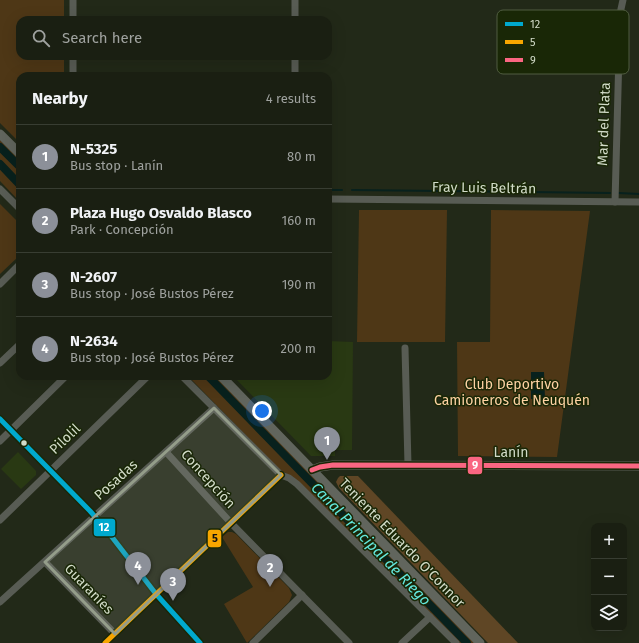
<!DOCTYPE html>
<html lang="en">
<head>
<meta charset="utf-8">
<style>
  :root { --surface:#1a1f12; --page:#23271b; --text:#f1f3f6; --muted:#9fa29f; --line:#383d32; --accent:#8c9099 }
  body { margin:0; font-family:"Fira Sans",sans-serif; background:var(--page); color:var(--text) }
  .controls { position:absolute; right:12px; bottom:12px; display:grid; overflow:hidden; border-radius:8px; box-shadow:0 4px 16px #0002 }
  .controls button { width:36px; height:36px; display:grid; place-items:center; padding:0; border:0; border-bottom:1px solid var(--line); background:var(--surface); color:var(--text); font:20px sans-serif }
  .you { position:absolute; left:262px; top:411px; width:14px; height:14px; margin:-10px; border:3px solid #fff; border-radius:50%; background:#1a73e8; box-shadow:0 0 0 6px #1a73e833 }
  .badge { display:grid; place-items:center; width:26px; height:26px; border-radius:50%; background:var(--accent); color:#fff; font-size:13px; font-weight:700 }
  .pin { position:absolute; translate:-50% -33px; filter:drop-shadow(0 1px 2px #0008) }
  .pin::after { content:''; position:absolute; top:21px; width:14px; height:12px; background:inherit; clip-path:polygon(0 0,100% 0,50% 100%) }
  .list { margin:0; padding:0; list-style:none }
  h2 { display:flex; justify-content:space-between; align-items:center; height:52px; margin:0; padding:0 16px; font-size:17px }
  h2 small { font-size:13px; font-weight:400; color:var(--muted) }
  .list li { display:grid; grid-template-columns:26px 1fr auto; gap:12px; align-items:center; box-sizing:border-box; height:64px; padding:0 16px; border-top:1px solid var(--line) }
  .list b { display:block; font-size:15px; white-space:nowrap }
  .list p { margin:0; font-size:13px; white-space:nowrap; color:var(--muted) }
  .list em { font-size:13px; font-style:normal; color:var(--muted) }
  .icon { flex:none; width:22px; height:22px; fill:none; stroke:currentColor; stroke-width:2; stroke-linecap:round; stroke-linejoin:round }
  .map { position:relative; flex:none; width:639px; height:643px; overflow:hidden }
  .search { position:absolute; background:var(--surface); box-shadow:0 4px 16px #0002; left:16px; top:16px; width:316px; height:44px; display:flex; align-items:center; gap:10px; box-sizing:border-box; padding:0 14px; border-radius:12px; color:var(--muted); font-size:15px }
  .panel { position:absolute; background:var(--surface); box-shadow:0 4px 16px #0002; left:16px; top:72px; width:316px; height:308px; border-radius:12px }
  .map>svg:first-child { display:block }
  .built { fill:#293913 }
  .green { fill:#4e3716 }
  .forest { fill:#5f4625 }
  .water { fill:#08211d }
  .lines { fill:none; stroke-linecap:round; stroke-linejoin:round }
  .stream { stroke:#08211d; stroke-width:2 }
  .canal { stroke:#08211d; stroke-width:8 }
  .minor { stroke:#585c54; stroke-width:7 }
  .major { stroke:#61655d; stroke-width:9 }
  .bus-1-casing { stroke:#192706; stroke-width:8 }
  .bus-2-casing { stroke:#192706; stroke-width:8 }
  .bus-3-casing { stroke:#192706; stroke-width:8 }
  .bus-1 { stroke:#00a9ce; stroke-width:5 }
  .bus-2 { stroke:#f7a600; stroke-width:5 }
  .bus-3 { stroke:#fa6682; stroke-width:5 }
  .marked { fill:#949d8a; fill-opacity:0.2; stroke:#949d8a; stroke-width:3; stroke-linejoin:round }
  .bus-dot { fill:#d2dbc8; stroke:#192706; stroke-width:1.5 }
  .labels { text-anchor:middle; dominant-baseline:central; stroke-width:3; stroke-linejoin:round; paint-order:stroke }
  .street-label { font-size:14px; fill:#d2dbc8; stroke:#192706 }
  .park-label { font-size:14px; fill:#fed2a3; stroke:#192706 }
  .water-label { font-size:15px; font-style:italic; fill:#63e8de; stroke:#192706 }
  .key { fill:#192706; stroke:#505d40; stroke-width:1 }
  .key-label { font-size:11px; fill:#d2dbc8 }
  .line-badge { stroke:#192706; stroke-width:1.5 }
  .badge-label { font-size:11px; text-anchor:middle; font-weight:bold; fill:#fff }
  .pale-badge-label { font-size:11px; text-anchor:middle; font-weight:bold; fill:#111 }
</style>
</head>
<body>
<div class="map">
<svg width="639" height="643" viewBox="0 0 639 643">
  <rect width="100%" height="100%" fill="#222918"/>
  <!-- built -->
  <g class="built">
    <polygon points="328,341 353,342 352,450 335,450 335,456 311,456 233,376 328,376"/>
    <polygon points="18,452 36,471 36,475 21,489 1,469"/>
  </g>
  <!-- green -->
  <g class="green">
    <polygon points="0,0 64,0 64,20 20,20 20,56 64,56 64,76 20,76 20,143 0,123"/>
    <polygon points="0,140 20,160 20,202 0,181"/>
    <polygon points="0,204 20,224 20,255 0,274"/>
    <polygon points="359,210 447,210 445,342 357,342"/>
    <polygon points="491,210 590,211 557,457 458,456 457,342 490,342"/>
    <polygon points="188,376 217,376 476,643 460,643 294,478 279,469"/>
    <polygon points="228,532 232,532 236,534 289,588 292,595 289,602 247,643 224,604 253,587 222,537"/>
  </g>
  <!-- forest -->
  <polygon class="forest" points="340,476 358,476 518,643 488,643 339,488 336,482 338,478"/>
  <!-- water -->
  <polygon class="water" points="531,372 544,372 545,399 531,399"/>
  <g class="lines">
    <!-- stream -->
    <g class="stream">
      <polyline points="328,190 342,190"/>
      <polyline points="352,190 610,193"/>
      <polyline points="619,193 639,194"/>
    </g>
    <!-- canal -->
    <g class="canal">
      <polyline points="0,147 20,167"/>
      <polyline points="0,164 20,185"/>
      <polyline points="208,376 467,643"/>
    </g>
    <!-- minor -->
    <g class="minor">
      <polyline points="73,20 73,0"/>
      <polyline points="295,20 295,0"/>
      <polyline points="73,76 73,56"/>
      <polyline points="295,76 295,56"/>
      <polyline points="0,189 20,209"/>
      <polyline points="328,199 639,202"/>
      <polyline points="615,202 620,16 621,9 623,0"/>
      <polyline points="0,284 20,264"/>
      <polyline points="405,348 408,465"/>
      <polyline points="0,363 20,344"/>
      <polyline points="182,376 281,475 289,478 297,484 456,643"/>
      <polyline points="0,419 90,511 105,528 156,594 200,643"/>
      <polyline points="0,441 66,376"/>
      <polyline points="166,452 231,523 349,643"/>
      <polyline points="0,520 148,376"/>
      <polyline points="45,562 115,634"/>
      <polyline points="0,602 214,408"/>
      <polyline points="105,643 281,475"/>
      <polyline points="253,643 302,595"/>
      <polyline points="402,643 430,617"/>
    </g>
    <!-- major -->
    <g class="major">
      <polyline points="0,134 20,154"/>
      <polyline points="221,376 480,643"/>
      <polyline points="312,470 320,467 333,465 639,466"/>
    </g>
    <!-- bus-1 casing -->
    <g class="bus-1-casing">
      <polyline id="bus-1" points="0,419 90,511 105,528 156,594 200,643"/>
    </g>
    <!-- bus-2 casing -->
    <g class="bus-2-casing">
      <polyline id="bus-2" points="105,643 281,475"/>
    </g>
    <!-- bus-3 casing -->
    <g class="bus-3-casing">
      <polyline id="bus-3" points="312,470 320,467 333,465 639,466"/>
    </g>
    <!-- bus-1 -->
    <use href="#bus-1" class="bus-1"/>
    <!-- bus-2 -->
    <use href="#bus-2" class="bus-2"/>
    <!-- bus-3 -->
    <use href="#bus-3" class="bus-3"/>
  </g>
  <!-- marked area -->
  <path class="marked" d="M214 408 281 475 115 634 45 562Z"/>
  <!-- markers -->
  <circle class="bus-dot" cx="24" cy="443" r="3.5"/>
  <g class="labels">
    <!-- street labels -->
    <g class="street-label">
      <text transform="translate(604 124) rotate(-88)">Mar del Plata</text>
      <text transform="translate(484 188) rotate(1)">Fray Luis Beltrán</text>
      <text transform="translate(65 439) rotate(-44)">Pilolil</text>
      <text x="511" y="452">Lanín</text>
      <text transform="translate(208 479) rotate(48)">Concepción</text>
      <text transform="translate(116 480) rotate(-42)">Posadas</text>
      <text transform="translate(402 543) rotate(46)">Teniente Eduardo O'Connor</text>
      <text transform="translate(89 589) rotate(46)">Guaraníes</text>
    </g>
    <!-- park labels -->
    <g class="park-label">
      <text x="512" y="384">Club Deportivo<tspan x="512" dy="16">Camioneros de Neuquén</tspan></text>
    </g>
    <!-- water labels -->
    <g class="water-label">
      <text transform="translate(371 544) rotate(46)">Canal Principal de Riego</text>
    </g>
  </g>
  <!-- legend -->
  <rect x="497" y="10" width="132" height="64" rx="6" class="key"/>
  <rect x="505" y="22" width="18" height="4" fill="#00a9ce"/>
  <rect x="505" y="40" width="18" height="4" fill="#f7a600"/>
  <rect x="505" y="58" width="18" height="4" fill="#fa6682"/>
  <g class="key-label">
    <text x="530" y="28">12</text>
    <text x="530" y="46">5</text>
    <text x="530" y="64">9</text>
  </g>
  <g class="line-badge">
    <rect x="467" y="456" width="16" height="19" rx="4" fill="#fa6682"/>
    <rect x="93" y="518" width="23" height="19" rx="4" fill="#00a9ce"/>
    <rect x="207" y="529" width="15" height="19" rx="4" fill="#f7a600"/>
  </g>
  <g class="badge-label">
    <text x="475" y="469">9</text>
    <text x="104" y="531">12</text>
  </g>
  <g class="pale-badge-label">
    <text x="215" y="542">5</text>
  </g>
</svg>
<div class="controls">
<button>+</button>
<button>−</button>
<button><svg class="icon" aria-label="layers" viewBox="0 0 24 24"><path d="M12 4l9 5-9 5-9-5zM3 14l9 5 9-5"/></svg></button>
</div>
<div class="you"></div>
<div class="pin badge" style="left:327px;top:460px">1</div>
<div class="pin badge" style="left:270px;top:587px">2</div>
<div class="pin badge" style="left:173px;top:601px">3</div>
<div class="pin badge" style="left:138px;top:585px">4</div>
<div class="search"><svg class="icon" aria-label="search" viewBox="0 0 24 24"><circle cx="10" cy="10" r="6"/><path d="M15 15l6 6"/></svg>Search here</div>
<section class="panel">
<h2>Nearby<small>4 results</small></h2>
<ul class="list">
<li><span class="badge">1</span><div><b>N-5325</b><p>Bus stop · Lanín</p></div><em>80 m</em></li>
<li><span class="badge">2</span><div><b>Plaza Hugo Osvaldo Blasco</b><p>Park · Concepción</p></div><em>160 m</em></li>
<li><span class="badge">3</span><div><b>N-2607</b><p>Bus stop · José Bustos Pérez</p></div><em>190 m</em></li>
<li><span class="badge">4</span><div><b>N-2634</b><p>Bus stop · José Bustos Pérez</p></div><em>200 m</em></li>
</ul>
</section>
</div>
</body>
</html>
